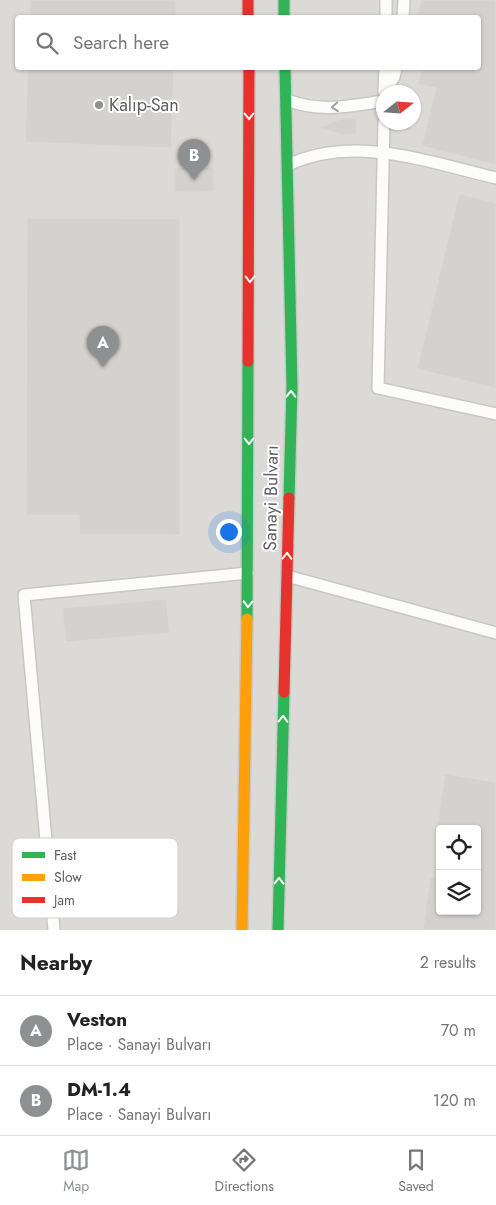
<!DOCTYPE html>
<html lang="en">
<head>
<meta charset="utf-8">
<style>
  :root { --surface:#fff; --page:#f6f6f6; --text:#222; --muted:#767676; --line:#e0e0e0; --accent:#8e9092 }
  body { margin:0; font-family:Jost,sans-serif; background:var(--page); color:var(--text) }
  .controls { position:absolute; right:15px; bottom:15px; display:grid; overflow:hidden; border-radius:5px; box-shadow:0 1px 4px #0004 }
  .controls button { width:45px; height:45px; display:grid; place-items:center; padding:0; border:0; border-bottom:1px solid var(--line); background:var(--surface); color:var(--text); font:25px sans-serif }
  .compass { position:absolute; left:376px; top:85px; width:45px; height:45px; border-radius:50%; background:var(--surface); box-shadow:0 1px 4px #0004; rotate:73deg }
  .you { position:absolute; left:228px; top:531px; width:18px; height:18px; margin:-12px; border:4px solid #fff; border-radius:50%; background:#1a73e8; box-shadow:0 0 0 8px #1a73e833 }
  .badge { display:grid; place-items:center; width:32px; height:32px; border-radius:50%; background:var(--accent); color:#fff; font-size:16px; font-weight:700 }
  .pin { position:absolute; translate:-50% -41px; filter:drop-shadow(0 1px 2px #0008) }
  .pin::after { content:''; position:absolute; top:26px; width:18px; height:15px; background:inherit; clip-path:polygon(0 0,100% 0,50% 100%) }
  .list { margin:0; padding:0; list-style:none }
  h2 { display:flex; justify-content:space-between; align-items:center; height:65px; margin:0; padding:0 20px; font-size:21px }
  h2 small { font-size:16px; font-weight:400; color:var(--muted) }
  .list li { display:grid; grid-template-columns:32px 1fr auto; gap:15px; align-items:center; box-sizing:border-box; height:70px; padding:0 20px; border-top:1px solid var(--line) }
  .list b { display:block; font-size:19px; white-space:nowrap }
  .list p { margin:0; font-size:16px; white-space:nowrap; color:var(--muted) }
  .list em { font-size:16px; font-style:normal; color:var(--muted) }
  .icon { flex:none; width:28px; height:28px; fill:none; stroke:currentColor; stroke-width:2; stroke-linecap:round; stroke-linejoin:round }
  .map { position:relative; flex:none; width:496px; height:930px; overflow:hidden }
  .search { position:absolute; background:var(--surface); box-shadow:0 1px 4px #0004; left:15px; right:15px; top:15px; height:55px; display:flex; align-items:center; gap:12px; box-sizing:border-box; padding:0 18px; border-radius:5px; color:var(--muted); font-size:19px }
  .sheet { height:205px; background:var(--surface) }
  nav { display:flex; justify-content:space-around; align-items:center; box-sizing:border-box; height:70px; border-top:1px solid var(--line); background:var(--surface); font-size:14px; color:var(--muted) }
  nav a { display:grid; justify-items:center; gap:2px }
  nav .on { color:var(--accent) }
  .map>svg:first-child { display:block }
  .industrial { fill:#dcdad6; fill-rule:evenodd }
  .building { fill:#d3d2cf; stroke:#dbdad6 }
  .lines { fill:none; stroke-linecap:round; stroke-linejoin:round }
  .lane-casing { stroke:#c7c7c7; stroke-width:14 }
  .fast-casing { stroke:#c8c9c8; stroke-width:14 }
  .slow-casing { stroke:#c8c9c8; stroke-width:14 }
  .jam-casing { stroke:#c8c9c8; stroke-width:14 }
  .lane { stroke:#fcfcfb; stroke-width:11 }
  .fast { stroke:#30b455; stroke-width:11 }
  .slow { stroke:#ff9f0a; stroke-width:11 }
  .jam { stroke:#e5322d; stroke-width:11 }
  .oneway { stroke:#9c9ea0 }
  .oneway2 { stroke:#fff }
  .poi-dot { fill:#8e9092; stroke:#fff; stroke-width:2 }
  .labels { text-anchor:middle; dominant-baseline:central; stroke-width:4; stroke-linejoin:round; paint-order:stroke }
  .poi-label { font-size:18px; fill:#5c5f64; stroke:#fff; text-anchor:start }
  .street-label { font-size:18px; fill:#5c5f64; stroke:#fff }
  .key { fill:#fff; stroke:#cecfd0; stroke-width:1 }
  .key-label { font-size:14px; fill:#5c5f64 }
</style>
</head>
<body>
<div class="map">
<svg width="496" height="930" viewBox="0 0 496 930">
  <rect width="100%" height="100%" fill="#ecebe6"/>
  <!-- industrial -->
  <path class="industrial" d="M0 0H496V930H0ZM18 18H478V68H18ZM384 92H414V122H384ZM440 829H477V911H440Z"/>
  <!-- building -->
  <g class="building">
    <rect x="30" y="0" width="146" height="18"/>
    <polygon points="421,0 496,0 496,165 422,146 436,88 418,84 422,68 478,68 478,18 417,18"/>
    <polygon points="28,68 174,68 171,148 25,142"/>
    <polygon points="343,118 356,118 357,134 344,135 319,128"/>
    <polygon points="214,167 214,192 174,192 174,168"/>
    <polygon points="459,194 496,203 496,388 417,369"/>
    <polygon points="27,218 180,219 180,535 80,534 79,515 26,515"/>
    <polygon points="166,599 170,633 66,642 62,608"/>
    <polygon points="445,774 496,782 496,930 423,930 430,877 440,878 440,911 477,911 477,829 437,829"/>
  </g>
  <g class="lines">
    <!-- lane casing -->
    <g class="lane-casing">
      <g id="lane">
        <polyline points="386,18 386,0"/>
        <polyline points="403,18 404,0"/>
        <polyline points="384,92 385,68"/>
        <polyline points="385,92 394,77 396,68"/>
        <path d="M287 100C321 113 349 106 384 101"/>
        <polyline points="384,122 378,388 496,414"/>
        <path d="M288 165C355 134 428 162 496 178"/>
        <polyline points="287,576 496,633"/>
        <polyline points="54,930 24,595 248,573"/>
      </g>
    </g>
    <!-- fast casing -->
    <g class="fast-casing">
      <g id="fast">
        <polyline points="284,0 284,18"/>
        <polyline points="285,68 292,387 289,498"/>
        <polyline points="247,619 248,361"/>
        <polyline points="278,930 284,692"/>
      </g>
    </g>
    <!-- slow casing -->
    <g class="slow-casing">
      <polyline id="slow" points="242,930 247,619"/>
    </g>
    <!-- jam casing -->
    <g class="jam-casing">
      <g id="jam">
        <polyline points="248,0 248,18"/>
        <polyline points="248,361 249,68"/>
        <polyline points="284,692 289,498"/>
      </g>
    </g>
    <!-- lane -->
    <use href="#lane" class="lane"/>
    <!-- fast -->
    <use href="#fast" class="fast"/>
    <!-- slow -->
    <use href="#slow" class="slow"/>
    <!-- jam -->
    <use href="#jam" class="jam"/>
  </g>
  <!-- one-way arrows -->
  <defs><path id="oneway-chevron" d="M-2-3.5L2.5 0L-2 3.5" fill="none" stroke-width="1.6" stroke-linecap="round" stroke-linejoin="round" transform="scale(1.25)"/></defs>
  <use class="oneway" href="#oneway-chevron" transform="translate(335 107) rotate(176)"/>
  <g class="oneway2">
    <use href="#oneway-chevron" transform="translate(249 116) rotate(90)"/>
    <use href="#oneway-chevron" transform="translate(250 279) rotate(90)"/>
    <use href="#oneway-chevron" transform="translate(291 394) rotate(-89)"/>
    <use href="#oneway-chevron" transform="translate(249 441) rotate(90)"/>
    <use href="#oneway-chevron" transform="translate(287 556) rotate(-89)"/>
    <use href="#oneway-chevron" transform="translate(248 604) rotate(91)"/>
    <use href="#oneway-chevron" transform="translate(283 719) rotate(-89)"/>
    <use href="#oneway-chevron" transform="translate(279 881) rotate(-89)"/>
  </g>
  <!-- markers -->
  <circle class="poi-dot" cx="99" cy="105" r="5"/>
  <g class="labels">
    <!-- poi labels -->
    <g class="poi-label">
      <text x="109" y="105">Kalıp-San</text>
    </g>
    <!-- street labels -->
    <g class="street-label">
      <text transform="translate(271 498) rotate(-89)">Sanayi Bulvarı</text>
    </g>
  </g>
  <!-- legend -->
  <rect x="12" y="838" width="166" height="80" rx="8" class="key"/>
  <rect x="22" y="852" width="23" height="6" fill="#30b455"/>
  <rect x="22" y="874" width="23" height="7" fill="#ff9f0a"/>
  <rect x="22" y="897" width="23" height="6" fill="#e5322d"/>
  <g class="key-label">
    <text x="54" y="860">Fast</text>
    <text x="54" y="882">Slow</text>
    <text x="54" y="905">Jam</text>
  </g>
</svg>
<div class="controls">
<button><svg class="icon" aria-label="locate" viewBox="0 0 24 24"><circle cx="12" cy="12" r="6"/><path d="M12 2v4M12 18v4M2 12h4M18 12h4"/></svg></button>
<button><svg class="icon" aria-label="layers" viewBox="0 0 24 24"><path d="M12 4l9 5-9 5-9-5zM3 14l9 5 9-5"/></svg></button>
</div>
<svg class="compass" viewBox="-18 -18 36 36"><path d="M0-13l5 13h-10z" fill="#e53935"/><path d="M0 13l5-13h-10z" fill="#767676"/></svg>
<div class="you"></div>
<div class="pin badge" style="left:103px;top:367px">A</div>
<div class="pin badge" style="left:194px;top:180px">B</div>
<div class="search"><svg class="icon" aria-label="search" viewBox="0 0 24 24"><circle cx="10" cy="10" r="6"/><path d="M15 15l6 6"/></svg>Search here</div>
</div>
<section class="sheet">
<h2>Nearby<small>2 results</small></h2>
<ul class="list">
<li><span class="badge">A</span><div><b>Veston</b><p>Place · Sanayi Bulvarı</p></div><em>70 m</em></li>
<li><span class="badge">B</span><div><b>DM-1.4</b><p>Place · Sanayi Bulvarı</p></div><em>120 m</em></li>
</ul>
</section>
<nav>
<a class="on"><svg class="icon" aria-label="map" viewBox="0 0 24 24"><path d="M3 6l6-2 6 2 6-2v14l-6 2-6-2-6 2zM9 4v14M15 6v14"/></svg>Map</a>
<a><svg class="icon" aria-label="directions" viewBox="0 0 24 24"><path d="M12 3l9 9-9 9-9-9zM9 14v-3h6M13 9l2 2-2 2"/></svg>Directions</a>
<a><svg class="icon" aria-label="saved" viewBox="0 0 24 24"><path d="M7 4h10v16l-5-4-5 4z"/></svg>Saved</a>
</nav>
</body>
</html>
